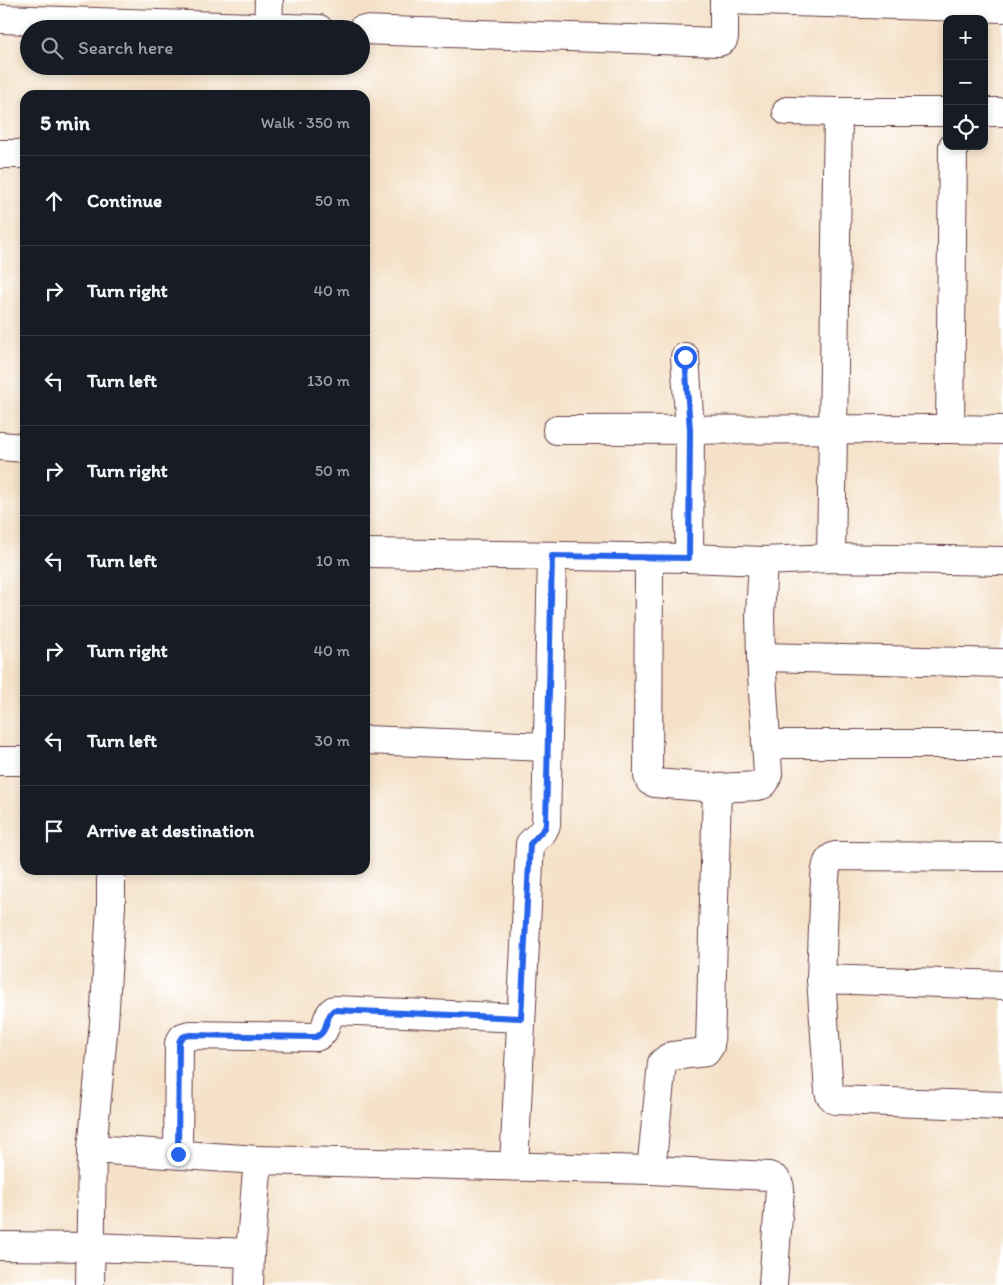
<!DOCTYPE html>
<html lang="en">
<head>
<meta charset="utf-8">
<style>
  :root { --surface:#171b24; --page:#242831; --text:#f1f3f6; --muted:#9ea1a6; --line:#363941 }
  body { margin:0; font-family:Itim,sans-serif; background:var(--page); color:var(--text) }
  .controls { position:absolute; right:15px; top:15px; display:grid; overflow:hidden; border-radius:10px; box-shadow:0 2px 8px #0003 }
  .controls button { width:45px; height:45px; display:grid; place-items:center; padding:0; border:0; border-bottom:1px solid var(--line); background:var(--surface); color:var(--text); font:25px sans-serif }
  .stop { position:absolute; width:15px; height:15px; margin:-11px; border:4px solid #2563eb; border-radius:50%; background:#fff }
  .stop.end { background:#2563eb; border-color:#fff; box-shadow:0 1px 5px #0008 }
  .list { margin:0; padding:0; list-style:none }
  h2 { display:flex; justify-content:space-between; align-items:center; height:65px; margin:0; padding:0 20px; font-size:21px }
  h2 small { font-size:16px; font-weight:400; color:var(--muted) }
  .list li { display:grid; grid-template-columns:32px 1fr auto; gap:15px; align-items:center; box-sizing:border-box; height:90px; padding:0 20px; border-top:1px solid var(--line) }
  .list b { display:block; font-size:19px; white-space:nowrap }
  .list em { font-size:16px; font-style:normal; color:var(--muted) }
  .icon { flex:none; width:28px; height:28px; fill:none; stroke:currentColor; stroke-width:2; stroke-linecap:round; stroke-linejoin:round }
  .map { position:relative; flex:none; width:1003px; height:1285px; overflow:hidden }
  .search { position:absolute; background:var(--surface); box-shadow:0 2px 8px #0003; left:20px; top:20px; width:350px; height:55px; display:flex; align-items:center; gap:12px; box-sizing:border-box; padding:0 18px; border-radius:28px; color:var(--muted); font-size:19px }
  .panel { position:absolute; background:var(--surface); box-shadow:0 2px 8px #0003; left:20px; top:90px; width:350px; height:785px; border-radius:15px }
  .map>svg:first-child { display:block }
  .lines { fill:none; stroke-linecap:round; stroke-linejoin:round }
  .minor-casing { stroke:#643c42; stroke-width:30 }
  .minor { stroke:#fff; stroke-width:28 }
  .route { stroke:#2563eb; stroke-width:6 }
</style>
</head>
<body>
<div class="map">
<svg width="1003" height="1285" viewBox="0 0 1003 1285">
  <rect width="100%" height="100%" fill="#fff"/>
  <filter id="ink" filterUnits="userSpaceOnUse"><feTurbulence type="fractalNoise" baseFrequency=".02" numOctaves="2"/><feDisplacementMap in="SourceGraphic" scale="10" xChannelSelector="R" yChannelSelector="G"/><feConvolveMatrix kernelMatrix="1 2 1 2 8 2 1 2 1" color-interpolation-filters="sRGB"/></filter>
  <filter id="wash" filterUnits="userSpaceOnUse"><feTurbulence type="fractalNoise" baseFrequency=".0096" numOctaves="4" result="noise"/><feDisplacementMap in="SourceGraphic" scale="20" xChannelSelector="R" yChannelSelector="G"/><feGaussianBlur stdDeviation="1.12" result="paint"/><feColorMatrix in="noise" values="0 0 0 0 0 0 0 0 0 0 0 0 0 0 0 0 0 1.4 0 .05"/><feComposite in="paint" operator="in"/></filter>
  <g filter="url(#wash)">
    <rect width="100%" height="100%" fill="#f4e1c7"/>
  </g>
  <g filter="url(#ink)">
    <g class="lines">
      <!-- minor casing -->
      <g class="minor-casing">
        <g id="minor">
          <polyline points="724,0 1003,8"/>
          <polyline points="0,19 319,29"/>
          <polyline points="268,27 269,0"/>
          <polyline points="361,30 719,42 723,40 724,37 724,0"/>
          <polyline points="787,111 838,112 947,112"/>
          <polyline points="984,112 1003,112"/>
          <polyline points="0,154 25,154"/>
          <polyline points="685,357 690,430 689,558"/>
          <polyline points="950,429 953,146"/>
          <polyline points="557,430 950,429 1003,430"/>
          <polyline points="0,446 25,448"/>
          <polyline points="365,553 689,558 763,561 831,558 1003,561"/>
          <path d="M649 557 648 776 650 781 655 783 717 788 758 786C765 785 766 781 768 774L761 657 760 615 763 561"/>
          <polyline points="831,558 838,112"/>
          <polyline points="761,657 1003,663"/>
          <polyline points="365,740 548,747"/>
          <polyline points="766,744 1003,744"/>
          <polyline points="0,761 25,761"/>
          <path d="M1003 857 835 856C826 859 826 869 825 878L821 979 829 1091 830 1095 835 1100 1003 1106"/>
          <polyline points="821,979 1003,985"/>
          <path d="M92 1149 258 1160 651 1170 769 1176C777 1179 779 1181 780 1189L773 1285"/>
          <path d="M178 1154 179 1043 183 1037 190 1035 316 1037C329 1032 324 1017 334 1010L521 1018"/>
          <polyline points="514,1166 530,844 543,831 546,825 552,556"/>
          <polyline points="651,1170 662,1063 668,1058 672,1056 706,1052 710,1046 717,788"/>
          <polyline points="0,1246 91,1247 250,1253"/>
          <polyline points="90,1285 92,1149 104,1023 111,906 111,870"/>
          <polyline points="249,1285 250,1253 258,1160"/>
        </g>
      </g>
      <!-- minor -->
      <use href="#minor" class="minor"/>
    </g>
  </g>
  <g class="lines" filter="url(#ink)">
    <!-- route -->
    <path class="route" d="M178 1154 179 1043C180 1037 184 1036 190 1035L316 1037C329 1032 324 1017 334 1010L521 1018 530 844 545 828 546 824 552 556 689 558 690 430 685 357"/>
  </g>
</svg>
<div class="controls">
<button>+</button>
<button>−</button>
<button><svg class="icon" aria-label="locate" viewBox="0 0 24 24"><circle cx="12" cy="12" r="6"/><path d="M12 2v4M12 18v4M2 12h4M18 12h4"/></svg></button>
</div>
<div class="stop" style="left:685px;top:357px"></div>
<div class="stop end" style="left:178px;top:1154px"></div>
<div class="search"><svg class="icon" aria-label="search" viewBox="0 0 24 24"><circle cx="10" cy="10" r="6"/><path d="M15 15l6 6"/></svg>Search here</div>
<section class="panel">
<h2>5 min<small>Walk · 350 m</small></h2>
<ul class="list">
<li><svg class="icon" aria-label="ahead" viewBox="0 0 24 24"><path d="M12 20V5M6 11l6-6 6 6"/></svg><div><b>Continue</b></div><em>50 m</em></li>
<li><svg class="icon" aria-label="right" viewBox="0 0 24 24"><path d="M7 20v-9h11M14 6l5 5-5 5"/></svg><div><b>Turn right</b></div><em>40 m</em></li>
<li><svg class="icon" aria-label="left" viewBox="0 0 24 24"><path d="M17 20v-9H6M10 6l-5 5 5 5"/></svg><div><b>Turn left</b></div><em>130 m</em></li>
<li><svg class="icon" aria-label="right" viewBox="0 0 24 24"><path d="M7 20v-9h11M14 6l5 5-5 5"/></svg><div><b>Turn right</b></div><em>50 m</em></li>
<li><svg class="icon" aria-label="left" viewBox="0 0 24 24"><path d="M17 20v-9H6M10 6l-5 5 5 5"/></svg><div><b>Turn left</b></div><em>10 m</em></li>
<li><svg class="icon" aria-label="right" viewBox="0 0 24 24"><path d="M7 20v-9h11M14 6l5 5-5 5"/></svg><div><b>Turn right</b></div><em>40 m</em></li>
<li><svg class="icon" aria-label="left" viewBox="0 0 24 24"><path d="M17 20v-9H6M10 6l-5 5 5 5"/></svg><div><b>Turn left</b></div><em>30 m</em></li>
<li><svg class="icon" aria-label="arrive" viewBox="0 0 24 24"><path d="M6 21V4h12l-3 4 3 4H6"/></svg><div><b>Arrive at destination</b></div></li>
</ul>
</section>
</div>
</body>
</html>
